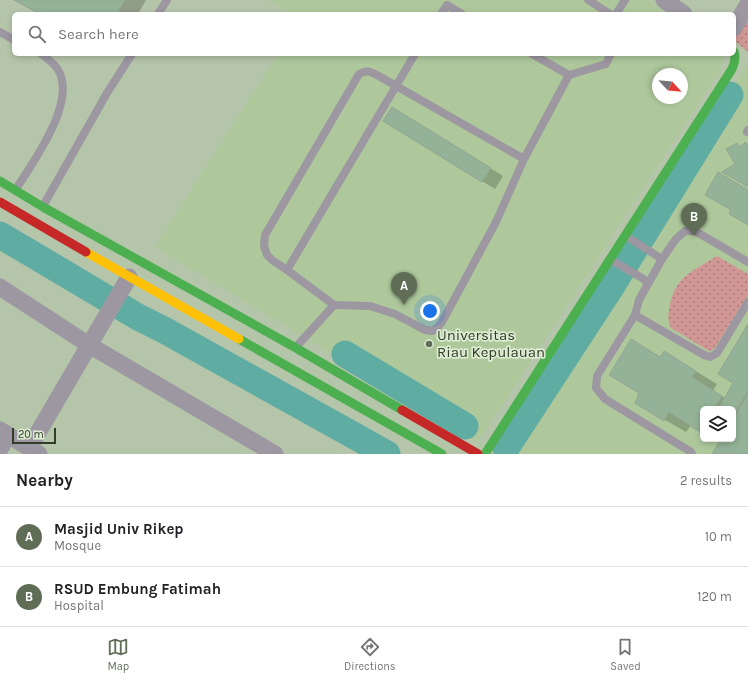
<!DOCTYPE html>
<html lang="en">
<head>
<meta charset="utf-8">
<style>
  :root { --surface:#fff; --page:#f2f2f2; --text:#202124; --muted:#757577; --line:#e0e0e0; --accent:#5f6d56 }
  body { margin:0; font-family:Karla,sans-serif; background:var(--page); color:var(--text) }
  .controls { position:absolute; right:12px; bottom:12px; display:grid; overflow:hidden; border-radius:6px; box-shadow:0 2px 6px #0003 }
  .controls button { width:36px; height:36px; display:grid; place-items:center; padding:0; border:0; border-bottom:1px solid var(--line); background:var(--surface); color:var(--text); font:20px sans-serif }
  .compass { position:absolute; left:652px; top:68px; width:36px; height:36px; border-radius:50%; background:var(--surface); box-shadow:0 2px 6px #0003; rotate:116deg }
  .scale { position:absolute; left:12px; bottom:10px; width:44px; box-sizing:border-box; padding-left:4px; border:2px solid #313d28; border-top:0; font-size:11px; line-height:14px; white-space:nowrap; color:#313d28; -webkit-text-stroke:3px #ddecd2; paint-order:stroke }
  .you { position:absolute; left:430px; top:311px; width:14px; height:14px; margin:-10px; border:3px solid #fff; border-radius:50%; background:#1a73e8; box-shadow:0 0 0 6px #1a73e833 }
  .badge { display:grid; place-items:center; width:26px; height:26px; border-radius:50%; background:var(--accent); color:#fff; font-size:13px; font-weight:700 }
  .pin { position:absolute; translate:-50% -33px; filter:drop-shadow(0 1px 2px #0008) }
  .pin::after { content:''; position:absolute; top:21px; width:14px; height:12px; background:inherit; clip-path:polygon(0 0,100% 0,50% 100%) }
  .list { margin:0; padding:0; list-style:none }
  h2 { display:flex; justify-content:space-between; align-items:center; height:52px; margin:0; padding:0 16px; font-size:17px }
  h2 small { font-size:13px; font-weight:400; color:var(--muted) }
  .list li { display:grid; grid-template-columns:26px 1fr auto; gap:12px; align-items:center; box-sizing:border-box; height:60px; padding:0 16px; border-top:1px solid var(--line) }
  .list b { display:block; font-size:15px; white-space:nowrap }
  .list p { margin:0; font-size:13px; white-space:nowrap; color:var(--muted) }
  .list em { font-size:13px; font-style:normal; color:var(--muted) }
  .icon { flex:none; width:22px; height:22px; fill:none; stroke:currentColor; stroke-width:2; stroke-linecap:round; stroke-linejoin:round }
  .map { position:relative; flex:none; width:748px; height:454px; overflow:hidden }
  .search { position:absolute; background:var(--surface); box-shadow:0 2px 6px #0003; left:12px; right:12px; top:12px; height:44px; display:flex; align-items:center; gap:10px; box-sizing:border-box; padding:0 14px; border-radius:6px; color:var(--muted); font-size:15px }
  .sheet { height:172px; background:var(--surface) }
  nav { display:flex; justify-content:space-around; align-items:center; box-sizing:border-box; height:56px; border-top:1px solid var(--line); background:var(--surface); font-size:11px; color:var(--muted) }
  nav a { display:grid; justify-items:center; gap:2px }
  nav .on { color:var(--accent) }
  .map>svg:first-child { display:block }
  .built { fill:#aec89c; fill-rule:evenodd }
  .grass { fill:url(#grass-dots) }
  .shadow { fill:#0003 }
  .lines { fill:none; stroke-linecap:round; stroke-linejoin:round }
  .river { stroke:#5faca2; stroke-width:27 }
  .building { fill:#93b297; stroke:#93a591 }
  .lane { stroke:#9c97a0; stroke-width:8 }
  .street { stroke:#9c97a0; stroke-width:17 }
  .fast { stroke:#4caf50; stroke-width:9 }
  .slow { stroke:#ffc107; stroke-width:9 }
  .jam { stroke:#c62828; stroke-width:9 }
  .poi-dot { fill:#5f6d56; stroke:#ddecd2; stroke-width:1.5 }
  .labels { text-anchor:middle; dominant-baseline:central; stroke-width:3.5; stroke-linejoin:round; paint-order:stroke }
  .poi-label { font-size:15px; fill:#313d28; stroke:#ddecd2; text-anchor:start }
</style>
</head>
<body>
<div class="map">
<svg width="748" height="454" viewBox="0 0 748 454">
  <defs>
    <pattern id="grass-dots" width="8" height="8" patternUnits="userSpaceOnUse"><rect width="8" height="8" fill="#d19795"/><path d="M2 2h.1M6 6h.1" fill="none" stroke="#aa7c7a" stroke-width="1.8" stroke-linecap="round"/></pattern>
  </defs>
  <rect width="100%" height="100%" fill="#b5c5aa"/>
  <!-- built -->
  <g class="built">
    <polygon points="268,0 647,0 668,14 292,14"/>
    <path d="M278 54H720L723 56 722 67 716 76 478 442 155 247ZM658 74H682V98H658Z"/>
    <path d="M748 63V454H515L506 448ZM703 409H733V439H703Z"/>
  </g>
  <!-- grass -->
  <g class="grass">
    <polygon points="748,2 748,52 734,40 734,28"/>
    <path d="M717 256 748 274V295L714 349 709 351 671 328C668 323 668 316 669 310 674 276 692 272 717 256Z"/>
  </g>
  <!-- shadow -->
  <g class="shadow">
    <polygon points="15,0 146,0 138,14 41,14"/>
    <polygon points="405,116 503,176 495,189 384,121"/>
    <polygon points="748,326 748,454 713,454 721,442 715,439 733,439 733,409 703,409 703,432 691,425 686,432 665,420 661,358 664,352 717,384 713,391 725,398 735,383"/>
  </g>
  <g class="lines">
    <!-- river -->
    <g class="river">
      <polyline points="0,235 138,317 164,330 387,454"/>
      <polyline points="345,354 465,426"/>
      <polyline points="506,448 613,284 730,95"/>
    </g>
  </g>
  <!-- building -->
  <g class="building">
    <polygon points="14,0 125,0 117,14 40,14"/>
    <polygon points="392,107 491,168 482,182 383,121"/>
    <polygon points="746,142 748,146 748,187 722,172 735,164 726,149 737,143 739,147"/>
    <polygon points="718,172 748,190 748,225 729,214 731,210 705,195"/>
    <polygon points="748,324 748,391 733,416 733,409 718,409 733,383 718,374"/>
    <polygon points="631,339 660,357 664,351 696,371 692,377 722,396 714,409 703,409 703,427 700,432 669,412 664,421 635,403 639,393 609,375"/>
    <polygon points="748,394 748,454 712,454 721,439 733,439 733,419"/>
  </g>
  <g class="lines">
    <!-- lane -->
    <g class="lane">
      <polyline points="588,0 610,14"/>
      <polyline points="158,14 167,0"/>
      <polyline points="441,14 447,5 462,14"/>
      <polyline points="616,14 625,0"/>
      <polyline points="0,32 14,40"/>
      <polyline points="532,54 569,75 606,64 611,54"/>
      <polyline points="747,132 748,130"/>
      <path d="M524 159 377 75C369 71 367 70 359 74L265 235 264 246 267 255 272 260 287 270 334 305 370 306 395 314 425 330 432 331 437 328 442 322 496 222 524 159 569 75"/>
      <path d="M16 189C33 162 79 100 57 68 53 63 47 58 41 54"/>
      <polyline points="43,206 107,93 132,54"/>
      <polyline points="626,236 662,259"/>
      <polyline points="611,260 642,278 648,283"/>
      <polyline points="748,262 695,231 685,231 676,239 662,259 639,300 635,315 704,355 710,357 717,353 748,302"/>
      <polyline points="287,270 415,54"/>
      <polyline points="635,315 597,376 596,388 605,399 691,452 692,454"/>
      <polyline points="296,347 334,305"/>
    </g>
    <!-- street -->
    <g class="street">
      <polyline points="664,0 684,14"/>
      <polyline points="734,28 748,4"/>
      <polyline points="0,287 89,345 275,454"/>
      <polyline points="0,430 39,454"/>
      <polyline points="29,448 129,277"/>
      <polyline points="0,449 8,435"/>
    </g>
    <!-- fast -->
    <g class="fast">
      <polyline points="0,181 43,207 296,348 402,410"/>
      <polyline points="239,339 442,454"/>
      <path d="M485 454 732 69C735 63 736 58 734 52"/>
    </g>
    <!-- slow -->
    <polyline class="slow" points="86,252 239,339"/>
    <!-- jam -->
    <g class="jam">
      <polyline points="0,202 86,252"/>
      <polyline points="402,410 478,454"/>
    </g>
  </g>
  <!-- markers -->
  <circle class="poi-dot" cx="429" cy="344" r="4"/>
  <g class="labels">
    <!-- poi labels -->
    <g class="poi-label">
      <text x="437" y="335">Universitas<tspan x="437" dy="17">Riau Kepulauan</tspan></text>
    </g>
  </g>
</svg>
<div class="controls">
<button><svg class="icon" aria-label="layers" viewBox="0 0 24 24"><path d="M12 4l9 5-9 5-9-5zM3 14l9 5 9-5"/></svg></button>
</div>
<svg class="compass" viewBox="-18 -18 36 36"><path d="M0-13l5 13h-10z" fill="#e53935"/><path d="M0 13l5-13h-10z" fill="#757577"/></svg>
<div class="scale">20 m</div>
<div class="you"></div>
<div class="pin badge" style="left:404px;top:305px">A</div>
<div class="pin badge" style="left:694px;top:236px">B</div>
<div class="search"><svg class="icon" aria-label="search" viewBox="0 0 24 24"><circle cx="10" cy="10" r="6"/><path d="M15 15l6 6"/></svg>Search here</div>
</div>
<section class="sheet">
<h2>Nearby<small>2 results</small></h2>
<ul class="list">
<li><span class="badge">A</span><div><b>Masjid Univ Rikep</b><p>Mosque</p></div><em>10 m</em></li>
<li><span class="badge">B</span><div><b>RSUD Embung Fatimah</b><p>Hospital</p></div><em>120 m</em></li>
</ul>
</section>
<nav>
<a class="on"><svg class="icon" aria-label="map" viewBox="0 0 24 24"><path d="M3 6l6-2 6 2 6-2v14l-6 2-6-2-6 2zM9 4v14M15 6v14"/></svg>Map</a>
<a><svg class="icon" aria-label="directions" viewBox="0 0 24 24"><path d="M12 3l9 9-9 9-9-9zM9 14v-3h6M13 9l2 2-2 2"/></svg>Directions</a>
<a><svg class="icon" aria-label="saved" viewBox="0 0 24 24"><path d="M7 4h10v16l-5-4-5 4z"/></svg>Saved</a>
</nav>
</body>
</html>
